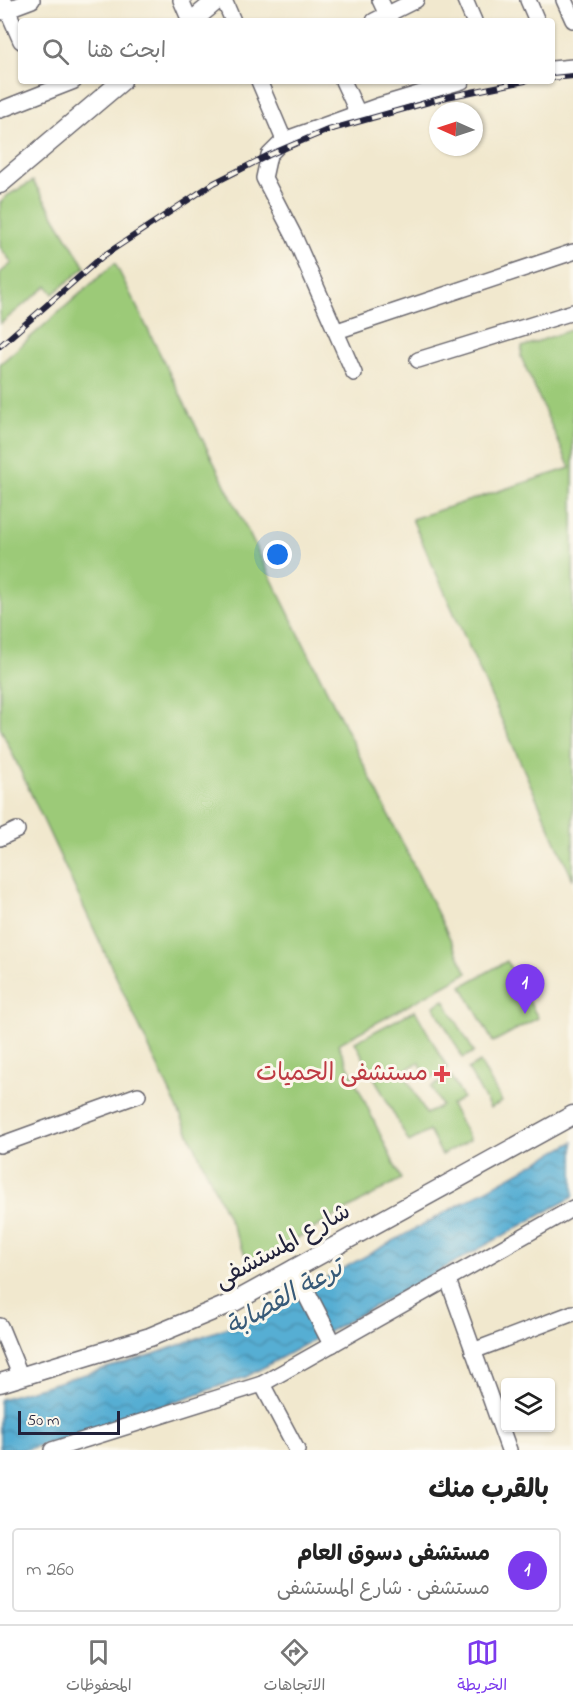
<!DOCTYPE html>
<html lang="ar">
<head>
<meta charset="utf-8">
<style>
  :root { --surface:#fff; --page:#f2f2f2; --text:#222; --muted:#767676; --line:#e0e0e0; --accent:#7c3aed }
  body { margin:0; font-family:"Indie Flower","Playpen Sans Arabic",sans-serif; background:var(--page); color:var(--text); direction:rtl }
  .controls { position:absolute; right:18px; bottom:18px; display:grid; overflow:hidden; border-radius:6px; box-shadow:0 2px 4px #0004 }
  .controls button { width:54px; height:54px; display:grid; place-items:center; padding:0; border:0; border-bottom:2px solid var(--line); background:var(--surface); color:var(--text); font:30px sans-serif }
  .compass { position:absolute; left:429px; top:102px; width:54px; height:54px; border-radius:50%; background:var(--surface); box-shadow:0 2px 4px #0004; rotate:273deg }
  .scale { position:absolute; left:18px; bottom:15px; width:102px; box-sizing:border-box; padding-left:6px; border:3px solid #22223b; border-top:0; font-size:16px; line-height:21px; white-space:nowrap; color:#22223b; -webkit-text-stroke:4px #fbf7ec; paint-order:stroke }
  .you { position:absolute; left:278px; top:555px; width:21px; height:21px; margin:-15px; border:4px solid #fff; border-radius:50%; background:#1a73e8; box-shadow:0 0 0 9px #1a73e833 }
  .badge { display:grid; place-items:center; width:39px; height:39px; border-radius:50%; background:var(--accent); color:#fff; font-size:20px; font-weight:700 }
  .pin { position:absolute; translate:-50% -50px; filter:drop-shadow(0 2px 3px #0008) }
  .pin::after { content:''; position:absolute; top:32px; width:21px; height:18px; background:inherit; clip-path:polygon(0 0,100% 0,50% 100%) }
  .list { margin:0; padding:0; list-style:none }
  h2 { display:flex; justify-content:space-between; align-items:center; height:78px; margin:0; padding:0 24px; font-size:26px }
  h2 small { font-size:20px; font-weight:400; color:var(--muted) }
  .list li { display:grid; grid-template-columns:39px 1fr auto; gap:18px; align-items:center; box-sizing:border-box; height:84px; margin:0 12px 12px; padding:0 12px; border:2px solid var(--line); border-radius:6px }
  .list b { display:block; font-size:22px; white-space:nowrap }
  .list p { margin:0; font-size:20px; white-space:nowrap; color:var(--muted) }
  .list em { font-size:20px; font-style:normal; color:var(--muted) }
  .icon { flex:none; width:33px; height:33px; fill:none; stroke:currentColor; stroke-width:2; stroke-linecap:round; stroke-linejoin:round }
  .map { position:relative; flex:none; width:573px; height:1450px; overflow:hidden; direction:ltr }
  .search { position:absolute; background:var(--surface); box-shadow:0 2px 4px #0004; left:18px; right:18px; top:18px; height:66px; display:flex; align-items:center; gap:15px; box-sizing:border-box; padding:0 21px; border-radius:6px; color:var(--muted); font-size:22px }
  .sheet { height:174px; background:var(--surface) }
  nav { display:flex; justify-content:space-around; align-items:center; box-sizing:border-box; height:84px; border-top:2px solid var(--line); background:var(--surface); font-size:16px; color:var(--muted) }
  nav a { display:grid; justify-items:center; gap:3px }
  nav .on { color:var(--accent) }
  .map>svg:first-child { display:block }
  .green { fill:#9cca78; stroke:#5f765a; stroke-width:1.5 }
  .water { fill:url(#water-waves); stroke:#3c6887; stroke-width:1.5 }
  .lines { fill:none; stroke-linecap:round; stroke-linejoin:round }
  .minor-casing { stroke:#6a676e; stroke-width:18 }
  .major-casing { stroke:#6a676e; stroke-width:21 }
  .minor { stroke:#fff; stroke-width:15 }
  .major { stroke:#fff; stroke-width:18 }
  .rail-casing { stroke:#22223b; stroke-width:6 }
  .rail { stroke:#fbf7ec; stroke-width:4; stroke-dasharray:11; stroke-linecap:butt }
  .health-dot { fill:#e0444e; stroke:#fbf7ec; stroke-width:2 }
  .labels { text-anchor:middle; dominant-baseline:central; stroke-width:6; stroke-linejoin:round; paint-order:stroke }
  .health-label { font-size:24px; fill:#be3a42; stroke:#fbf7ec; text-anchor:end }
  .street-label { font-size:24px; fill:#22223b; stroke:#fbf7ec }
  .water-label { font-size:26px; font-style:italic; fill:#375a78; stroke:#fbf7ec }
</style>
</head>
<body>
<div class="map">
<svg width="573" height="1450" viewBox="0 0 573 1450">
  <defs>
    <pattern id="water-waves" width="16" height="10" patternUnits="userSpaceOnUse" patternTransform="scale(1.5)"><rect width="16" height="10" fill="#57aed3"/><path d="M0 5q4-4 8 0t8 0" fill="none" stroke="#488dac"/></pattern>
  </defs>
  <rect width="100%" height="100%" fill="#fbf7ec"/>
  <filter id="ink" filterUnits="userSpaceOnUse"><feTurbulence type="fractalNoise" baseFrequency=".0167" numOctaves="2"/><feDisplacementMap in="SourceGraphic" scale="12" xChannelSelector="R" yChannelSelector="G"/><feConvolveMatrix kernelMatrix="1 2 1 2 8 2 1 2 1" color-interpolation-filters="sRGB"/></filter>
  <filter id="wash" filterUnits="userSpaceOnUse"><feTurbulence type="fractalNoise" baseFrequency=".008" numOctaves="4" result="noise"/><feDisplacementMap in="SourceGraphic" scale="24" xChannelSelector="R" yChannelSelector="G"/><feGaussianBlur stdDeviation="1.35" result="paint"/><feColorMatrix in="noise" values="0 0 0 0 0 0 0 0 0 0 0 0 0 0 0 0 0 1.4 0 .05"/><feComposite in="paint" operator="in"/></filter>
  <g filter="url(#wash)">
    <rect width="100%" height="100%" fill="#f1e8ce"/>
    <!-- green -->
    <g class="green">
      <polygon points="33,181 85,267 53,294 47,286 0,324 0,273 12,263 0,247 0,203 8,195"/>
      <polygon points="115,263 467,973 338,1044 401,1179 250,1265 0,727 0,364"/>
      <polygon points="573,329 573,880 412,519 570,468 521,357 522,347"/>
      <polygon points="507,961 538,1018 493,1042 462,986"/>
      <polygon points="444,1000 474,1052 463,1058 434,1006"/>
      <polygon points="415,1010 448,1069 428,1080 419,1062 403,1071 426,1114 442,1106 431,1087 451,1076 463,1098 451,1105 470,1140 442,1155 429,1131 409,1142 355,1042"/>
      <polygon points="480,1062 502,1102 490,1108 468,1069"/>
    </g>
    <!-- water -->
    <polygon class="water" points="573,1142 573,1197 246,1377 93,1430 24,1450 0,1450 0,1399 154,1354 253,1318"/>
  </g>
  <g filter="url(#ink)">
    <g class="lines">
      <!-- minor casing -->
      <g class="minor-casing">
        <g id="minor">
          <polyline points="3,0 21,41"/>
          <polyline points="181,0 190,21"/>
          <polyline points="224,0 233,21"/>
          <polyline points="380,0 390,21"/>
          <polyline points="465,0 474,21"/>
          <polyline points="528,0 537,21"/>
          <polyline points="564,0 573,20"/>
          <polyline points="0,12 32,0"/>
          <polyline points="374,21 416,0"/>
          <polyline points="552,69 573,67"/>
          <polyline points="259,81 284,140"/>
          <polyline points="343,81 358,113"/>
          <polyline points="0,110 74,81"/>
          <polyline points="337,331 573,252"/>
          <polyline points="418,360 573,312"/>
          <polyline points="354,373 294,236 264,178 269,155 284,140 378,106 462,81"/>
          <polyline points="0,838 17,830"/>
          <polyline points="0,1145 138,1095"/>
          <polyline points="448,1280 509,1450"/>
          <polyline points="0,1326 21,1377"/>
          <polyline points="473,1351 573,1313"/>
          <polyline points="262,1384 297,1450"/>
          <polyline points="52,1450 262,1384 573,1208"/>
        </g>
      </g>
      <!-- major casing -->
      <g class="major-casing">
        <g id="major">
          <polyline points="192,21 217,0"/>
          <polyline points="0,184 122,81"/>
          <polyline points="294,1269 332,1343"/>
          <polyline points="0,1383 150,1337 234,1302 573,1115"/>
        </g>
      </g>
      <!-- minor -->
      <use href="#minor" class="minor"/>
      <!-- major -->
      <use href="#major" class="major"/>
      <!-- rail casing -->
      <g class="rail-casing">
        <g id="rail">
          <polyline points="552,78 573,76"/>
          <polyline points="0,346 103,256 214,183 269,155 325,131 447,97 525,81"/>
        </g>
      </g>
      <!-- rail -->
      <use href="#rail" class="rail"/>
    </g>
  </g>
  <!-- markers -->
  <path class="health-dot" d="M439 1065h6v6h6v6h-6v6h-6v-6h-6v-6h6z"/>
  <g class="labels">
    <!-- health labels -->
    <g class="health-label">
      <text x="428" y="1074">مستشفى الحميات</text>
    </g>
    <!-- street labels -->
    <g class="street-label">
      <text transform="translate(283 1247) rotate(-29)">شارع المستشفى</text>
    </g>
    <!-- water labels -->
    <g class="water-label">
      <text transform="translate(285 1299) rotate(-29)">ترعة القضابة</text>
    </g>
  </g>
</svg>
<div class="controls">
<button><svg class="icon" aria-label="layers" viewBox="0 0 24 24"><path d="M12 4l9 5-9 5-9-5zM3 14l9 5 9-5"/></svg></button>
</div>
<svg class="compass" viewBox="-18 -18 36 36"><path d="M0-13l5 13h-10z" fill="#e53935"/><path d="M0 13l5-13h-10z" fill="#767676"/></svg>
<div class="scale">50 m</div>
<div class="you"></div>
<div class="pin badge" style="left:525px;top:1014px">1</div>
<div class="search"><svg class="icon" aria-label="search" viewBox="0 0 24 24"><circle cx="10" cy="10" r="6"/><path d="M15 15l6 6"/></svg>ابحث هنا</div>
</div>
<section class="sheet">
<h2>بالقرب منك<small></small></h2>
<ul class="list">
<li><span class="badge">1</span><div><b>مستشفى دسوق العام</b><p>مستشفى · شارع المستشفى</p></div><em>260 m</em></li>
</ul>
</section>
<nav>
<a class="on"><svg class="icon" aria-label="map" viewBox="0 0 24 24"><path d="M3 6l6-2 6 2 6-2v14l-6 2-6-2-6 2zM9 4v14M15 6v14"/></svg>الخريطة</a>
<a><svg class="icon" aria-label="directions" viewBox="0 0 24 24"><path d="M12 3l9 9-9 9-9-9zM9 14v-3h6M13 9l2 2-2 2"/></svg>الاتجاهات</a>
<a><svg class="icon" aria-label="saved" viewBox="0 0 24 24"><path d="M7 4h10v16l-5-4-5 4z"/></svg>المحفوظات</a>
</nav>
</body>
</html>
